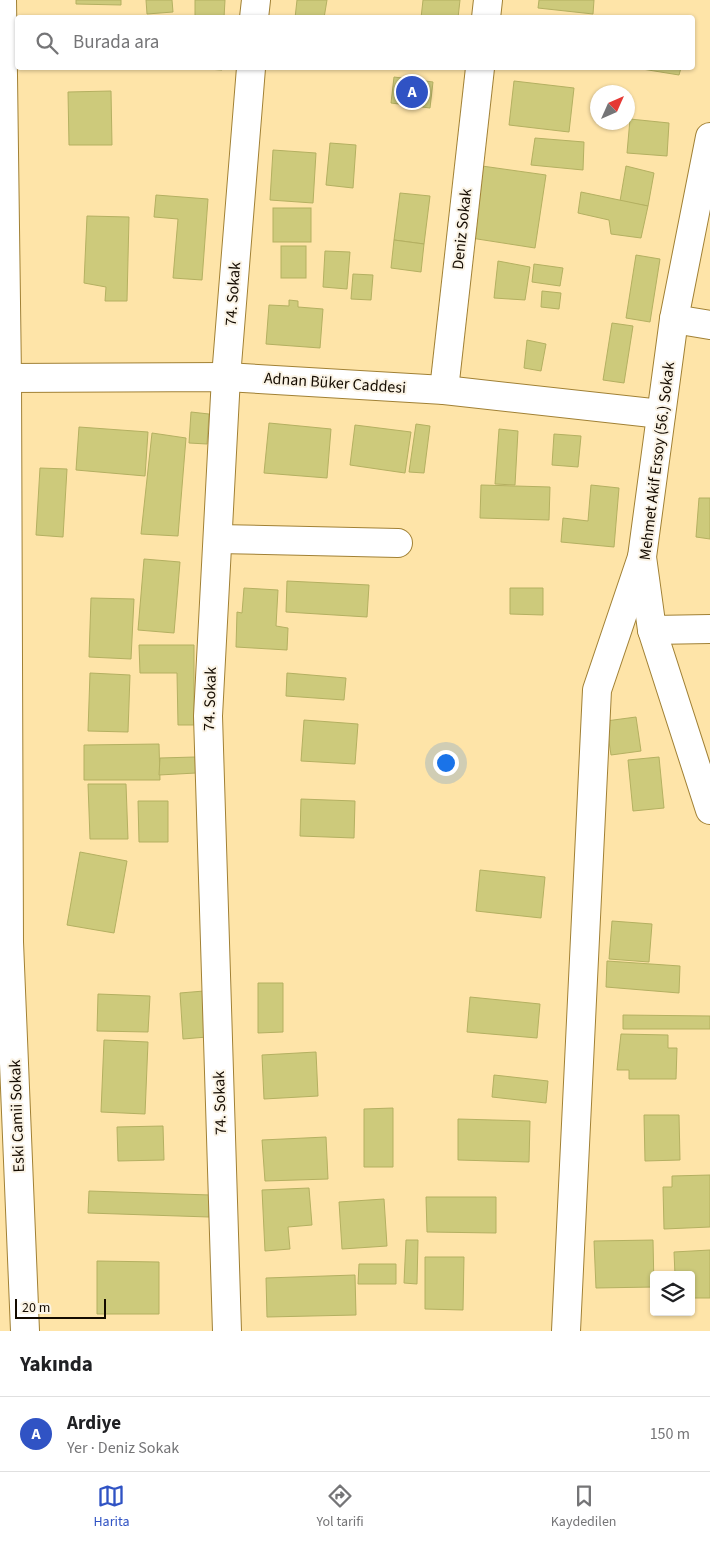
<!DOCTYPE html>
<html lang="tr">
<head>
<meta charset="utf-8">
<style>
  :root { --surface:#fff; --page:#f6f6f6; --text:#202124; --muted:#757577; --line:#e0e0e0; --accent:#3053c4 }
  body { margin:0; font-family:"Source Sans 3",sans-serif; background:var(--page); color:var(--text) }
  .controls { position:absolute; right:15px; bottom:15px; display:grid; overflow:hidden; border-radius:5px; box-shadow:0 1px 4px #0004 }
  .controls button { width:45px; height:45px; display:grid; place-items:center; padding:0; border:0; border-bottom:1px solid var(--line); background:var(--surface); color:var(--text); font:25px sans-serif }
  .compass { position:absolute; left:590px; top:85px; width:45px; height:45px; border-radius:50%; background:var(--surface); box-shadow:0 1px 4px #0004; rotate:45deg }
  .scale { position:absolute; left:15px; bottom:12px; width:91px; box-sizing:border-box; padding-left:5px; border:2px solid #140b00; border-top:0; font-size:14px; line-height:18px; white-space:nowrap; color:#140b00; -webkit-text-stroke:4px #faf3e5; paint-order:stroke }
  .you { position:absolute; left:445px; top:762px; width:18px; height:18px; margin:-12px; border:4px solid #fff; border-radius:50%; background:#1a73e8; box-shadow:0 0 0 8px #1a73e833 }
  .badge { display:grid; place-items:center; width:32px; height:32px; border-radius:50%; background:var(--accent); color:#fff; font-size:16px; font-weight:700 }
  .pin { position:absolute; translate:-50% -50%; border:2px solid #fff; box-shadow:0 1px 5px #0006 }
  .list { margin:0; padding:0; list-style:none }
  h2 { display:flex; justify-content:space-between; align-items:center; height:65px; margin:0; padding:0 20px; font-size:21px }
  h2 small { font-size:16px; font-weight:400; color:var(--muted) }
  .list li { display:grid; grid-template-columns:32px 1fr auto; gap:15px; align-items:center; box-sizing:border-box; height:75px; padding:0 20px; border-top:1px solid var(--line) }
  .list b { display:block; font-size:19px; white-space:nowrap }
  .list p { margin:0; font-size:16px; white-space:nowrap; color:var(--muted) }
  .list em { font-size:16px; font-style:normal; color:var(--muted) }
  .icon { flex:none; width:28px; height:28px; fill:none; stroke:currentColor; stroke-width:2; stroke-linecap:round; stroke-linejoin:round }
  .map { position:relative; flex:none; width:710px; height:1331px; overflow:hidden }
  .search { position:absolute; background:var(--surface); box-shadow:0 1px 4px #0004; left:15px; right:15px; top:15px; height:55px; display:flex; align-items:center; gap:12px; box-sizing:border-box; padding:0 18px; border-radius:5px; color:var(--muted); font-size:19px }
  .sheet { height:140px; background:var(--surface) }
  nav { display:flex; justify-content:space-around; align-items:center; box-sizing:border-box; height:70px; border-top:1px solid var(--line); background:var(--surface); font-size:14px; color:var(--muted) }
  nav a { display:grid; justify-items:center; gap:2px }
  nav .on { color:var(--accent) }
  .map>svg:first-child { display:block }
  .building { fill:#cdca7b; stroke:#b4b061 }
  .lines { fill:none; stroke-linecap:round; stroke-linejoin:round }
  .minor-casing { stroke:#a18135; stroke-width:30 }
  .tertiary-casing { stroke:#a18135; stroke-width:30 }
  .minor { stroke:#fff; stroke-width:28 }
  .tertiary { stroke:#fff; stroke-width:28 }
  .labels { text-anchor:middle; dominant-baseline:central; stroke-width:4; stroke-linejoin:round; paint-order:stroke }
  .street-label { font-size:16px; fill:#140b00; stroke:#faf3e5 }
</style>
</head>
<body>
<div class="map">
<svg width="710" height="1331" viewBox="0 0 710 1331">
  <rect width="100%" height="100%" fill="#fee4a8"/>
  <!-- building -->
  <g class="building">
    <polygon points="76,0 121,0 121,5 76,4"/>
    <polygon points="146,0 172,0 173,12 147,14"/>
    <polygon points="195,0 225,0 224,18 195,18"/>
    <polygon points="297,0 327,0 324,18 295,18"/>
    <polygon points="423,0 460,0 458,18 421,18"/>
    <polygon points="539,0 594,0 593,14 538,8"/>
    <polygon points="193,68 222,68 222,70"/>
    <polygon points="636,68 681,68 679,75"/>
    <polygon points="394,77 433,82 430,108 391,103"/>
    <polygon points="514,81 574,88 569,132 509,125"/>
    <polygon points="111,91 112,145 69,145 68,92"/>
    <polygon points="630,119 669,123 667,156 627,153"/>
    <polygon points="535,138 584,142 583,170 531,165"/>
    <polygon points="330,143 356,145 353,188 326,185"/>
    <polygon points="273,150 316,153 313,203 270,200"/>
    <polygon points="482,166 546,175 535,248 471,238"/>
    <polygon points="626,166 654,173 648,206 620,201"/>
    <polygon points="581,192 648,206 641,238 611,234 609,220 578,213"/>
    <polygon points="400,193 430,196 424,244 394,240"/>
    <polygon points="156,195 208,199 202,280 173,278 178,219 154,217"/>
    <rect x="273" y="208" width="38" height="34"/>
    <polygon points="87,216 129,217 127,301 105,301 106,287 84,283"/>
    <polygon points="394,240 424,244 421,272 391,268"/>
    <rect x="281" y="246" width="25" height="32"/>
    <polygon points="325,251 350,252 347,289 323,287"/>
    <polygon points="636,255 660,259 650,322 626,318"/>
    <polygon points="498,261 530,267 525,300 494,298"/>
    <polygon points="534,264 563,268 560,286 532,282"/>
    <polygon points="353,274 373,275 371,300 351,299"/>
    <polygon points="542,291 561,293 559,309 541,307"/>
    <polygon points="289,300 298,301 298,307 323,309 320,348 266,344 269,305 289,306"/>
    <polygon points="612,323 633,326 624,383 603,380"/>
    <polygon points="527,340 546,344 541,371 524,368"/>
    <polygon points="191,412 209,414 207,444 189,443"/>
    <polygon points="269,423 331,429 327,478 264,473"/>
    <polygon points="416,424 430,426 424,473 409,472"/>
    <polygon points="355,425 411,432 405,473 350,465"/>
    <polygon points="79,427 148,432 145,476 76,470"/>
    <polygon points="499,429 518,431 515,485 495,484"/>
    <polygon points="152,433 186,438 178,536 141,534"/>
    <polygon points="554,434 581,436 578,467 552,465"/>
    <polygon points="40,468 67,469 63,537 36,535"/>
    <polygon points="481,485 550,487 549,520 480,518"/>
    <polygon points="591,485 619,488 614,547 561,542 563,518 588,521"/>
    <polygon points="699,498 710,498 710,539 696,537"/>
    <polygon points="144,559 180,562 174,633 138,630"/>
    <polygon points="287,581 369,585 367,617 286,612"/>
    <polygon points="244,588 278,590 276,626 288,628 287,650 236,647 237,612 242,613"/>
    <polygon points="510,588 543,588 543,615 510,614"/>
    <polygon points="91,598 134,599 131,659 89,657"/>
    <polygon points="139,645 194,645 194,725 178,725 177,673 140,673"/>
    <polygon points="90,673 130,675 128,732 88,731"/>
    <polygon points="287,673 346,678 344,700 286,696"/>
    <polygon points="636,717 641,751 611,755 606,721"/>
    <polygon points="304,720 358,724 355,764 301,761"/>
    <polygon points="159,744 160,780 84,780 84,745"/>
    <polygon points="195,757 196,773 159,775 160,758"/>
    <polygon points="659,757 664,808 633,811 628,760"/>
    <polygon points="88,784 126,784 128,839 90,839"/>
    <polygon points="301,799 355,801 354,838 300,836"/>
    <polygon points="138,801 168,801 168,842 139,842"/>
    <polygon points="80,852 127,861 114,933 67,925"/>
    <polygon points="480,870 545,877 541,918 476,911"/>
    <polygon points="612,921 652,924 649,962 609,959"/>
    <polygon points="607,961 680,966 679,993 606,987"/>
    <polygon points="258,983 283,983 283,1032 258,1033"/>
    <polygon points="204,991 207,1037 183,1039 180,993"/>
    <polygon points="98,994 150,996 148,1032 97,1031"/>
    <polygon points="470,997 540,1004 537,1038 467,1032"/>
    <polygon points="623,1015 710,1016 710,1029 623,1029"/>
    <polygon points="621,1034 668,1035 668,1048 677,1048 676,1079 629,1079 629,1070 617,1070"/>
    <polygon points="104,1040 148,1042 145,1114 101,1112"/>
    <polygon points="316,1052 318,1096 264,1099 262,1055"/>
    <polygon points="494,1075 548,1081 546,1103 492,1097"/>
    <polygon points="393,1108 393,1167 364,1167 364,1109"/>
    <polygon points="644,1115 679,1115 680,1160 645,1161"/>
    <polygon points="458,1119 530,1121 529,1162 458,1160"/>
    <polygon points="163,1126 164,1160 118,1161 117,1127"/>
    <polygon points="326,1137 328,1179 265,1181 262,1140"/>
    <polygon points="710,1175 710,1227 664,1229 663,1187 672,1187 672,1176"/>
    <polygon points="309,1188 312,1225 288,1227 290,1249 265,1251 262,1190"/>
    <polygon points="89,1191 210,1195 209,1217 88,1213"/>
    <polygon points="426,1197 496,1197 496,1233 427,1232"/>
    <polygon points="384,1199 387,1246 342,1249 339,1202"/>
    <polygon points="406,1240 418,1240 417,1284 404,1283"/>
    <polygon points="653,1240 654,1287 596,1288 594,1241"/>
    <polygon points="710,1250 710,1298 691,1298 691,1275 675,1275 674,1252"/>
    <polygon points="425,1257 464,1257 463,1310 425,1309"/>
    <polygon points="97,1261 159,1262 159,1314 97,1314"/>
    <polygon points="359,1264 396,1264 396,1284 358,1284"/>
    <polygon points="355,1275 356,1315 267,1317 266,1278"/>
  </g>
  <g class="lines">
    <!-- minor casing -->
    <g class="minor-casing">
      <g id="minor">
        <polyline points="2,0 7,378 9,942 25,1331"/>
        <polyline points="254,18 256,0"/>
        <polyline points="486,18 488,0"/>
        <polyline points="710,137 674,319 642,557 652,630 710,810"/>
        <polyline points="444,390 480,68"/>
        <polyline points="218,539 398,543"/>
        <polyline points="652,630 710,629"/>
        <polyline points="227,1331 208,716 226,377 251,68"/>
        <polyline points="566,1331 597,690 642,557"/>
      </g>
    </g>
    <!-- tertiary casing -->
    <g class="tertiary-casing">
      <g id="tertiary">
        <polyline points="674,319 710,325"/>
        <polyline points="7,378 226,377 444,390 661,414"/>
      </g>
    </g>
    <!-- minor -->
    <use href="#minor" class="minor"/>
    <!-- tertiary -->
    <use href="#tertiary" class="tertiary"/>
  </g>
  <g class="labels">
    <!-- street labels -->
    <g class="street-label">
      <text transform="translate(462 229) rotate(-84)">Deniz Sokak</text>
      <text transform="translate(233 294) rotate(-86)">74. Sokak</text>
      <text transform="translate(335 383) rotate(4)">Adnan Büker Caddesi</text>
      <text transform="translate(657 461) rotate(-83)">Mehmet Akif Ersoy (56.) Sokak</text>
      <text transform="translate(210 699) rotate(-88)">74. Sokak</text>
      <text transform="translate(220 1103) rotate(-92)">74. Sokak</text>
      <text transform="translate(17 1116) rotate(-92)">Eski Camii Sokak</text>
    </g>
  </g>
</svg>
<div class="controls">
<button><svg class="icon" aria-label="layers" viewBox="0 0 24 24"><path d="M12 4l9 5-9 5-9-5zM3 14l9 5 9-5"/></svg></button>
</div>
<svg class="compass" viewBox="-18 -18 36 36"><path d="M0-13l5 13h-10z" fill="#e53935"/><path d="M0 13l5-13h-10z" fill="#757577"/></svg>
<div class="scale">20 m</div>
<div class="you"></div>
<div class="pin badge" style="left:412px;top:92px">A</div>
<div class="search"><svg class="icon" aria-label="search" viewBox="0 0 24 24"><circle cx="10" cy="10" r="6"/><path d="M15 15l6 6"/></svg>Burada ara</div>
</div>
<section class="sheet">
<h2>Yakında<small></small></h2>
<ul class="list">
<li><span class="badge">A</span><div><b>Ardiye</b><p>Yer · Deniz Sokak</p></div><em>150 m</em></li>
</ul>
</section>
<nav>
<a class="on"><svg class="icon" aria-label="map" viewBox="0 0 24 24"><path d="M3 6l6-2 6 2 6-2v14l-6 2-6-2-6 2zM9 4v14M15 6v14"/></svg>Harita</a>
<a><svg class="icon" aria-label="directions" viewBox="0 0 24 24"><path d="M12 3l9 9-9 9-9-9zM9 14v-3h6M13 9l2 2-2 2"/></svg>Yol tarifi</a>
<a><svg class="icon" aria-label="saved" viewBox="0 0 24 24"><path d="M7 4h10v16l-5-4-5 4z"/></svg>Kaydedilen</a>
</nav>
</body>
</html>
